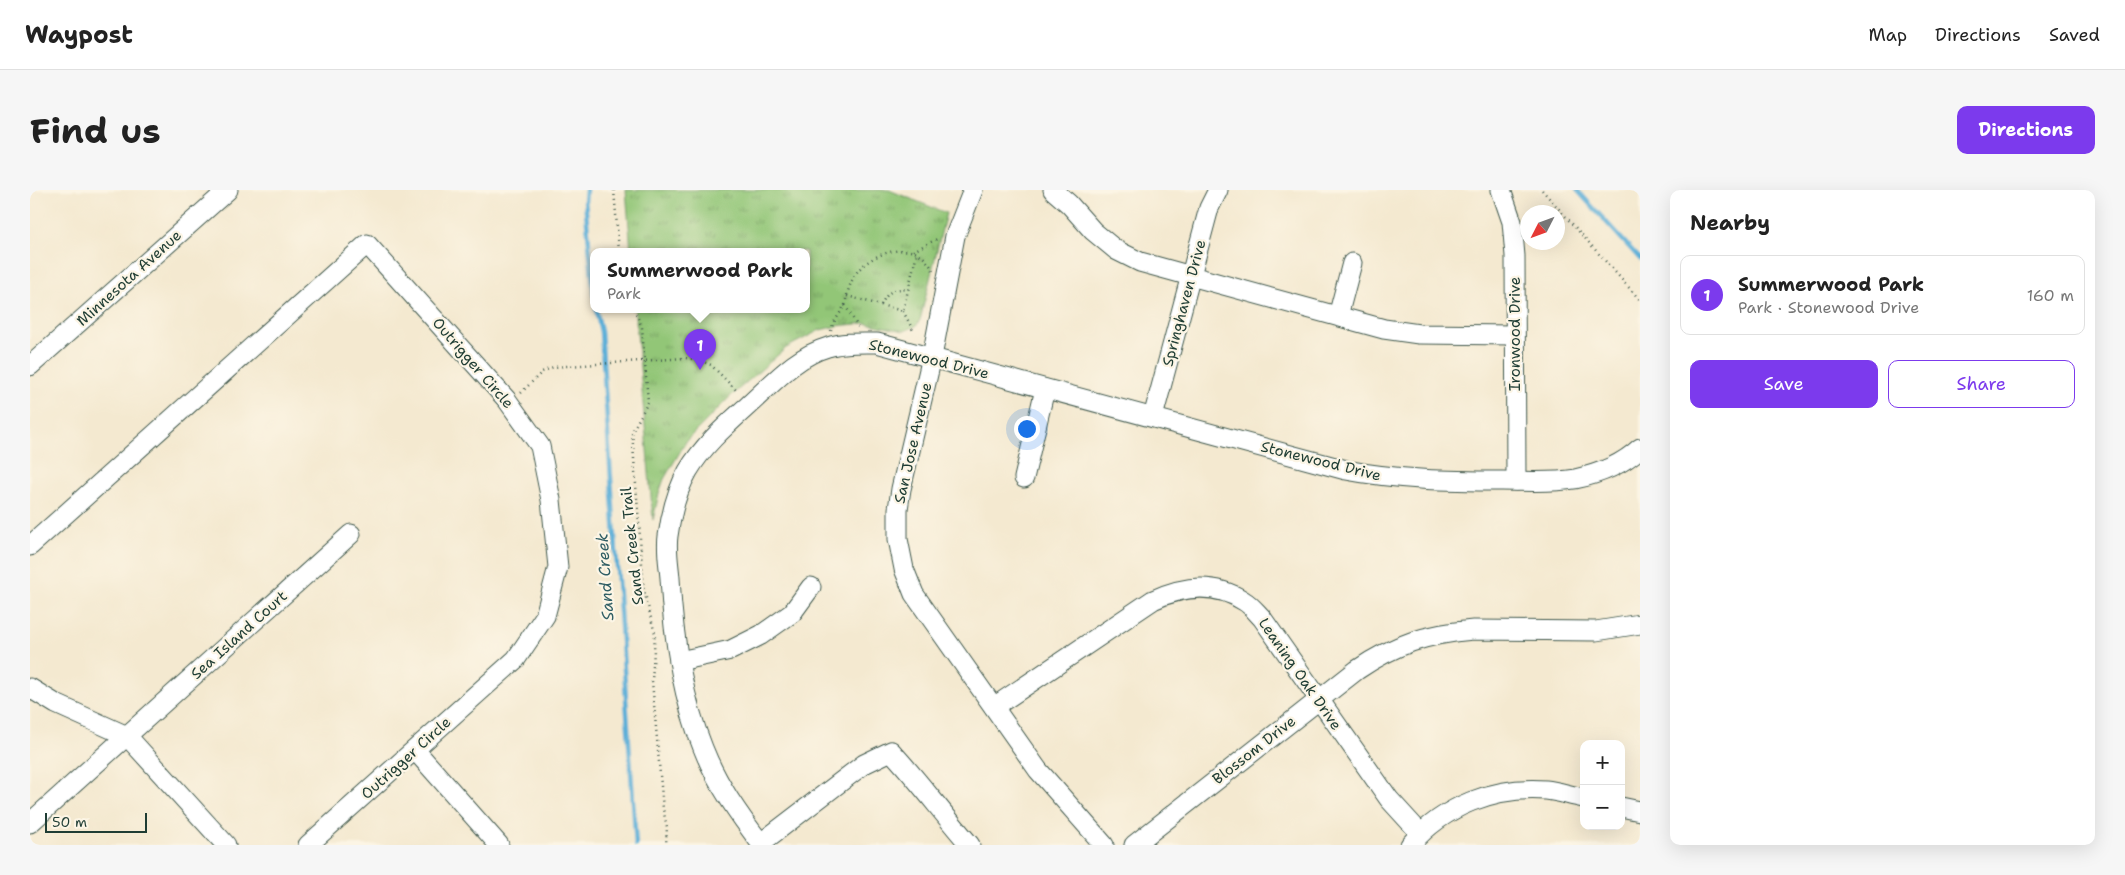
<!DOCTYPE html>
<html lang="en">
<head>
<meta charset="utf-8">
<style>
  :root { --surface:#fff; --page:#f6f6f6; --text:#222; --muted:#767676; --line:#e0e0e0; --accent:#7c3aed }
  body { margin:0; font-family:"Shantell Sans",sans-serif; background:var(--page); color:var(--text) }
  .controls { position:absolute; right:15px; bottom:15px; display:grid; overflow:hidden; border-radius:10px; box-shadow:0 5px 20px #0002 }
  .controls button { width:45px; height:45px; display:grid; place-items:center; padding:0; border:0; border-bottom:1px solid var(--line); background:var(--surface); color:var(--text); font:25px sans-serif }
  .compass { position:absolute; left:1490px; top:15px; width:45px; height:45px; border-radius:50%; background:var(--surface); box-shadow:0 5px 20px #0002; rotate:228deg }
  .scale { position:absolute; left:15px; bottom:12px; width:102px; box-sizing:border-box; padding-left:5px; border:2px solid #1f3d34; border-top:0; font-size:14px; line-height:18px; white-space:nowrap; color:#1f3d34; -webkit-text-stroke:4px #fcf5e5; paint-order:stroke }
  .you { position:absolute; left:996px; top:238px; width:18px; height:18px; margin:-12px; border:4px solid #fff; border-radius:50%; background:#1a73e8; box-shadow:0 0 0 8px #1a73e833 }
  .badge { display:grid; place-items:center; width:32px; height:32px; border-radius:50%; background:var(--accent); color:#fff; font-size:16px; font-weight:700 }
  .pin { position:absolute; translate:-50% -41px; filter:drop-shadow(0 1px 2px #0008) }
  .pin::after { content:''; position:absolute; top:26px; width:18px; height:15px; background:inherit; clip-path:polygon(0 0,100% 0,50% 100%) }
  .popup { position:absolute; left:560px; top:58px; width:220px; height:65px; box-sizing:border-box; display:grid; place-content:center; border-radius:10px; background:var(--surface); filter:drop-shadow(0 1px 4px #0005); font-size:16px; white-space:nowrap; color:var(--muted) }
  .popup b { font-size:19px; color:var(--text) }
  .popup::after { content:''; position:absolute; left:50%; top:100%; margin-left:-10px; border:10px solid transparent; border-top-color:var(--surface) }
  .list { margin:0; padding:0; list-style:none }
  h2 { display:flex; justify-content:space-between; align-items:center; height:65px; margin:0; padding:0 20px; font-size:21px }
  h2 small { font-size:16px; font-weight:400; color:var(--muted) }
  .list li { display:grid; grid-template-columns:32px 1fr auto; gap:15px; align-items:center; box-sizing:border-box; height:80px; margin:0 10px 10px; padding:0 10px; border:1px solid var(--line); border-radius:10px }
  .list b { display:block; font-size:19px; white-space:nowrap }
  .list p { margin:0; font-size:16px; white-space:nowrap; color:var(--muted) }
  .list em { font-size:16px; font-style:normal; color:var(--muted) }
  .actions { display:flex; gap:10px; padding:15px 20px }
  .actions a { flex:1; padding:11px 0; border:1px solid var(--accent); border-radius:10px; text-align:center; font-size:18px; color:var(--accent) }
  .actions .main { background:var(--accent); color:#fff }
  .map { position:relative; flex:none; width:1610px; height:655px; overflow:hidden; border-radius:10px }
  header { display:flex; align-items:center; gap:30px; box-sizing:border-box; height:70px; padding:0 25px; background:var(--surface); border-bottom:1px solid var(--line) }
  header strong { font-size:24px }
  nav { display:flex; gap:28px; margin-inline-start:auto; font-size:18px }
  .intro { display:flex; align-items:center; justify-content:space-between; box-sizing:border-box; height:120px; padding:0 30px }
  h1 { margin:0; font-size:35px }
  .button { padding:12px 22px; border-radius:10px; background:var(--accent); color:#fff; font-size:18px; font-weight:700 }
  main { display:flex; gap:30px; padding:0 30px }
  aside { flex:1; background:var(--surface); border-radius:10px; box-shadow:0 5px 20px #0002 }
  .map>svg:first-child { display:block }
  .park { fill:url(#park-tufts); stroke:#588256 }
  .lines { fill:none; stroke-linecap:round; stroke-linejoin:round }
  .stream { stroke:#5cafd8; stroke-width:4.5 }
  .minor-casing { stroke:#3f574b; stroke-width:21 }
  .path { stroke:#3f574b; stroke-width:2.5; stroke-dasharray:1 4; stroke-linecap:butt }
  .minor { stroke:#fff; stroke-width:19 }
  .labels { text-anchor:middle; dominant-baseline:central; stroke-width:4.5; stroke-linejoin:round; paint-order:stroke }
  .street-label { font-size:15px; fill:#1f3d34; stroke:#fcf5e5 }
  .water-label { font-size:16px; font-style:italic; fill:#315f65; stroke:#fcf5e5 }
</style>
</head>
<body>
<header>
<strong>Waypost</strong>
<nav><a>Map</a><a>Directions</a><a>Saved</a></nav>
</header>
<div class="intro"><h1>Find us</h1><a class="button">Directions</a></div>
<main>
<div class="map">
<svg width="1610" height="655" viewBox="0 0 1610 655">
  <defs>
    <pattern id="park-tufts" width="24" height="20" patternUnits="userSpaceOnUse" patternTransform="scale(1.25)"><rect width="24" height="20" fill="#92c677"/><path d="M3 7l-1-3M5 7V3M7 7l1-3M15 17l-1-3M17 17v-4M19 17l1-3" fill="none" stroke="#77a262"/></pattern>
  </defs>
  <rect width="100%" height="100%" fill="#fcf5e5"/>
  <filter id="ink" filterUnits="userSpaceOnUse"><feTurbulence type="fractalNoise" baseFrequency=".02" numOctaves="2"/><feDisplacementMap in="SourceGraphic" scale="10" xChannelSelector="R" yChannelSelector="G"/><feConvolveMatrix kernelMatrix="1 2 1 2 8 2 1 2 1" color-interpolation-filters="sRGB"/></filter>
  <filter id="wash" filterUnits="userSpaceOnUse"><feTurbulence type="fractalNoise" baseFrequency=".0096" numOctaves="4" result="noise"/><feDisplacementMap in="SourceGraphic" scale="20" xChannelSelector="R" yChannelSelector="G"/><feGaussianBlur stdDeviation="1.12" result="paint"/><feColorMatrix in="noise" values="0 0 0 0 0 0 0 0 0 0 0 0 0 0 0 0 0 1.4 0 .05"/><feComposite in="paint" operator="in"/></filter>
  <g filter="url(#wash)">
    <rect width="100%" height="100%" fill="#f4e9d0"/>
    <!-- park -->
    <polygon class="park" points="596,0 859,0 916,23 890,130 886,136 874,141 835,133 807,136 790,140 756,158 702,205 657,250 634,289 629,303 623,330 605,119 776,119 776,61 601,61"/>
    <g class="lines">
      <!-- stream -->
      <g class="stream">
        <polyline points="556,0 555,11 564,106"/>
        <polyline points="1547,0 1610,69"/>
        <polyline points="566,119 571,142 606,655"/>
      </g>
    </g>
  </g>
  <g filter="url(#ink)">
    <g class="lines">
      <!-- minor casing -->
      <g class="minor-casing">
        <g id="minor">
          <polyline points="943,0 925,46 902,167 871,299 868,319 868,349 874,379 884,404 1008,580 1074,655"/>
          <polyline points="1023,0 1039,14 1063,41 1086,60 1110,72 1354,139 1389,144 1484,145"/>
          <polyline points="1471,0 1482,32 1485,66 1486,291"/>
          <polyline points="1308,126 1322,73"/>
          <polyline points="0,176 198,0"/>
          <polyline points="1123,227 1179,18 1188,0"/>
          <polyline points="994,288 1015,199"/>
          <polyline points="0,356 337,54 477,210 510,256 521,310 528,377 515,426 486,469 278,655"/>
          <polyline points="649,471 701,460 731,445 762,423 781,397"/>
          <polyline points="0,498 26,514 97,546 196,655"/>
          <path d="M964 517 1123 410C1153 396 1185 392 1214 411 1221 415 1226 422 1232 428L1359 609 1390 643"/>
          <polyline points="385,560 469,655"/>
          <polyline points="1591,617 1610,621"/>
          <polyline points="0,633 321,344"/>
          <path d="M731 653 834 574 861 561C889 591 913 624 940 655"/>
          <path d="M732 655C709 625 687 594 673 558 651 504 643 446 640 388 639 375 636 360 638 346 641 325 647 300 658 281 674 254 699 233 722 212 745 191 767 166 798 157 813 152 831 153 847 153L1316 280C1368 290 1419 291 1472 291 1496 291 1522 293 1545 289 1569 284 1592 275 1610 258"/>
          <path d="M1104 655 1327 480C1365 454 1397 444 1443 440L1566 441 1610 434"/>
          <path d="M1380 655C1414 616 1464 596 1516 600 1528 601 1541 606 1554 608"/>
        </g>
      </g>
      <!-- path -->
      <g class="path">
        <polyline points="584,0 589,61"/>
        <polyline points="1512,0 1610,110"/>
        <polyline points="883,61 909,48"/>
        <polyline points="817,106 873,121 887,63"/>
        <path d="M815 115C817 103 820 92 827 82 839 66 868 55 887 63 895 67 899 74 903 80"/>
        <path d="M851 115C857 102 864 97 878 100"/>
        <polyline points="604,119 612,137 618,212 602,242 614,400 625,444 622,491 633,619 637,637 636,655"/>
        <polyline points="873,121 884,142"/>
        <polyline points="801,141 803,134 815,115 828,137"/>
        <polyline points="491,203 512,182 523,177 655,168 669,170 681,175 708,202"/>
      </g>
      <!-- minor -->
      <use href="#minor" class="minor"/>
    </g>
  </g>
  <g class="labels">
    <!-- street labels -->
    <g class="street-label">
      <text transform="translate(99 88) rotate(-42)">Minnesota Avenue</text>
      <text transform="translate(1154 113) rotate(-75)">Springhaven Drive</text>
      <text transform="translate(1485 144) rotate(-90)">Ironwood Drive</text>
      <text transform="translate(899 169) rotate(14)">Stonewood Drive</text>
      <text transform="translate(443 173) rotate(49)">Outrigger Circle</text>
      <text transform="translate(883 253) rotate(-77)">San Jose Avenue</text>
      <text transform="translate(1291 271) rotate(14)">Stonewood Drive</text>
      <text transform="translate(602 356) rotate(-96)">Sand Creek Trail</text>
      <text transform="translate(209 445) rotate(-42)">Sea Island Court</text>
      <text transform="translate(1270 484) rotate(55)">Leaning Oak Drive</text>
      <text transform="translate(1224 560) rotate(-38)">Blossom Drive</text>
      <text transform="translate(376 568) rotate(-42)">Outrigger Circle</text>
    </g>
    <!-- water labels -->
    <g class="water-label">
      <text transform="translate(575 387) rotate(-94)">Sand Creek</text>
    </g>
  </g>
</svg>
<div class="controls">
<button>+</button>
<button>−</button>
</div>
<svg class="compass" viewBox="-18 -18 36 36"><path d="M0-13l5 13h-10z" fill="#e53935"/><path d="M0 13l5-13h-10z" fill="#767676"/></svg>
<div class="scale">50 m</div>
<div class="you"></div>
<div class="pin badge" style="left:670px;top:180px">1</div>
<div class="popup"><b>Summerwood Park</b>Park</div>
</div>
<aside>
<h2>Nearby<small></small></h2>
<ul class="list">
<li><span class="badge">1</span><div><b>Summerwood Park</b><p>Park · Stonewood Drive</p></div><em>160 m</em></li>
</ul>
<div class="actions"><a class="main">Save</a><a>Share</a></div>
</aside>
</main>
</body>
</html>
